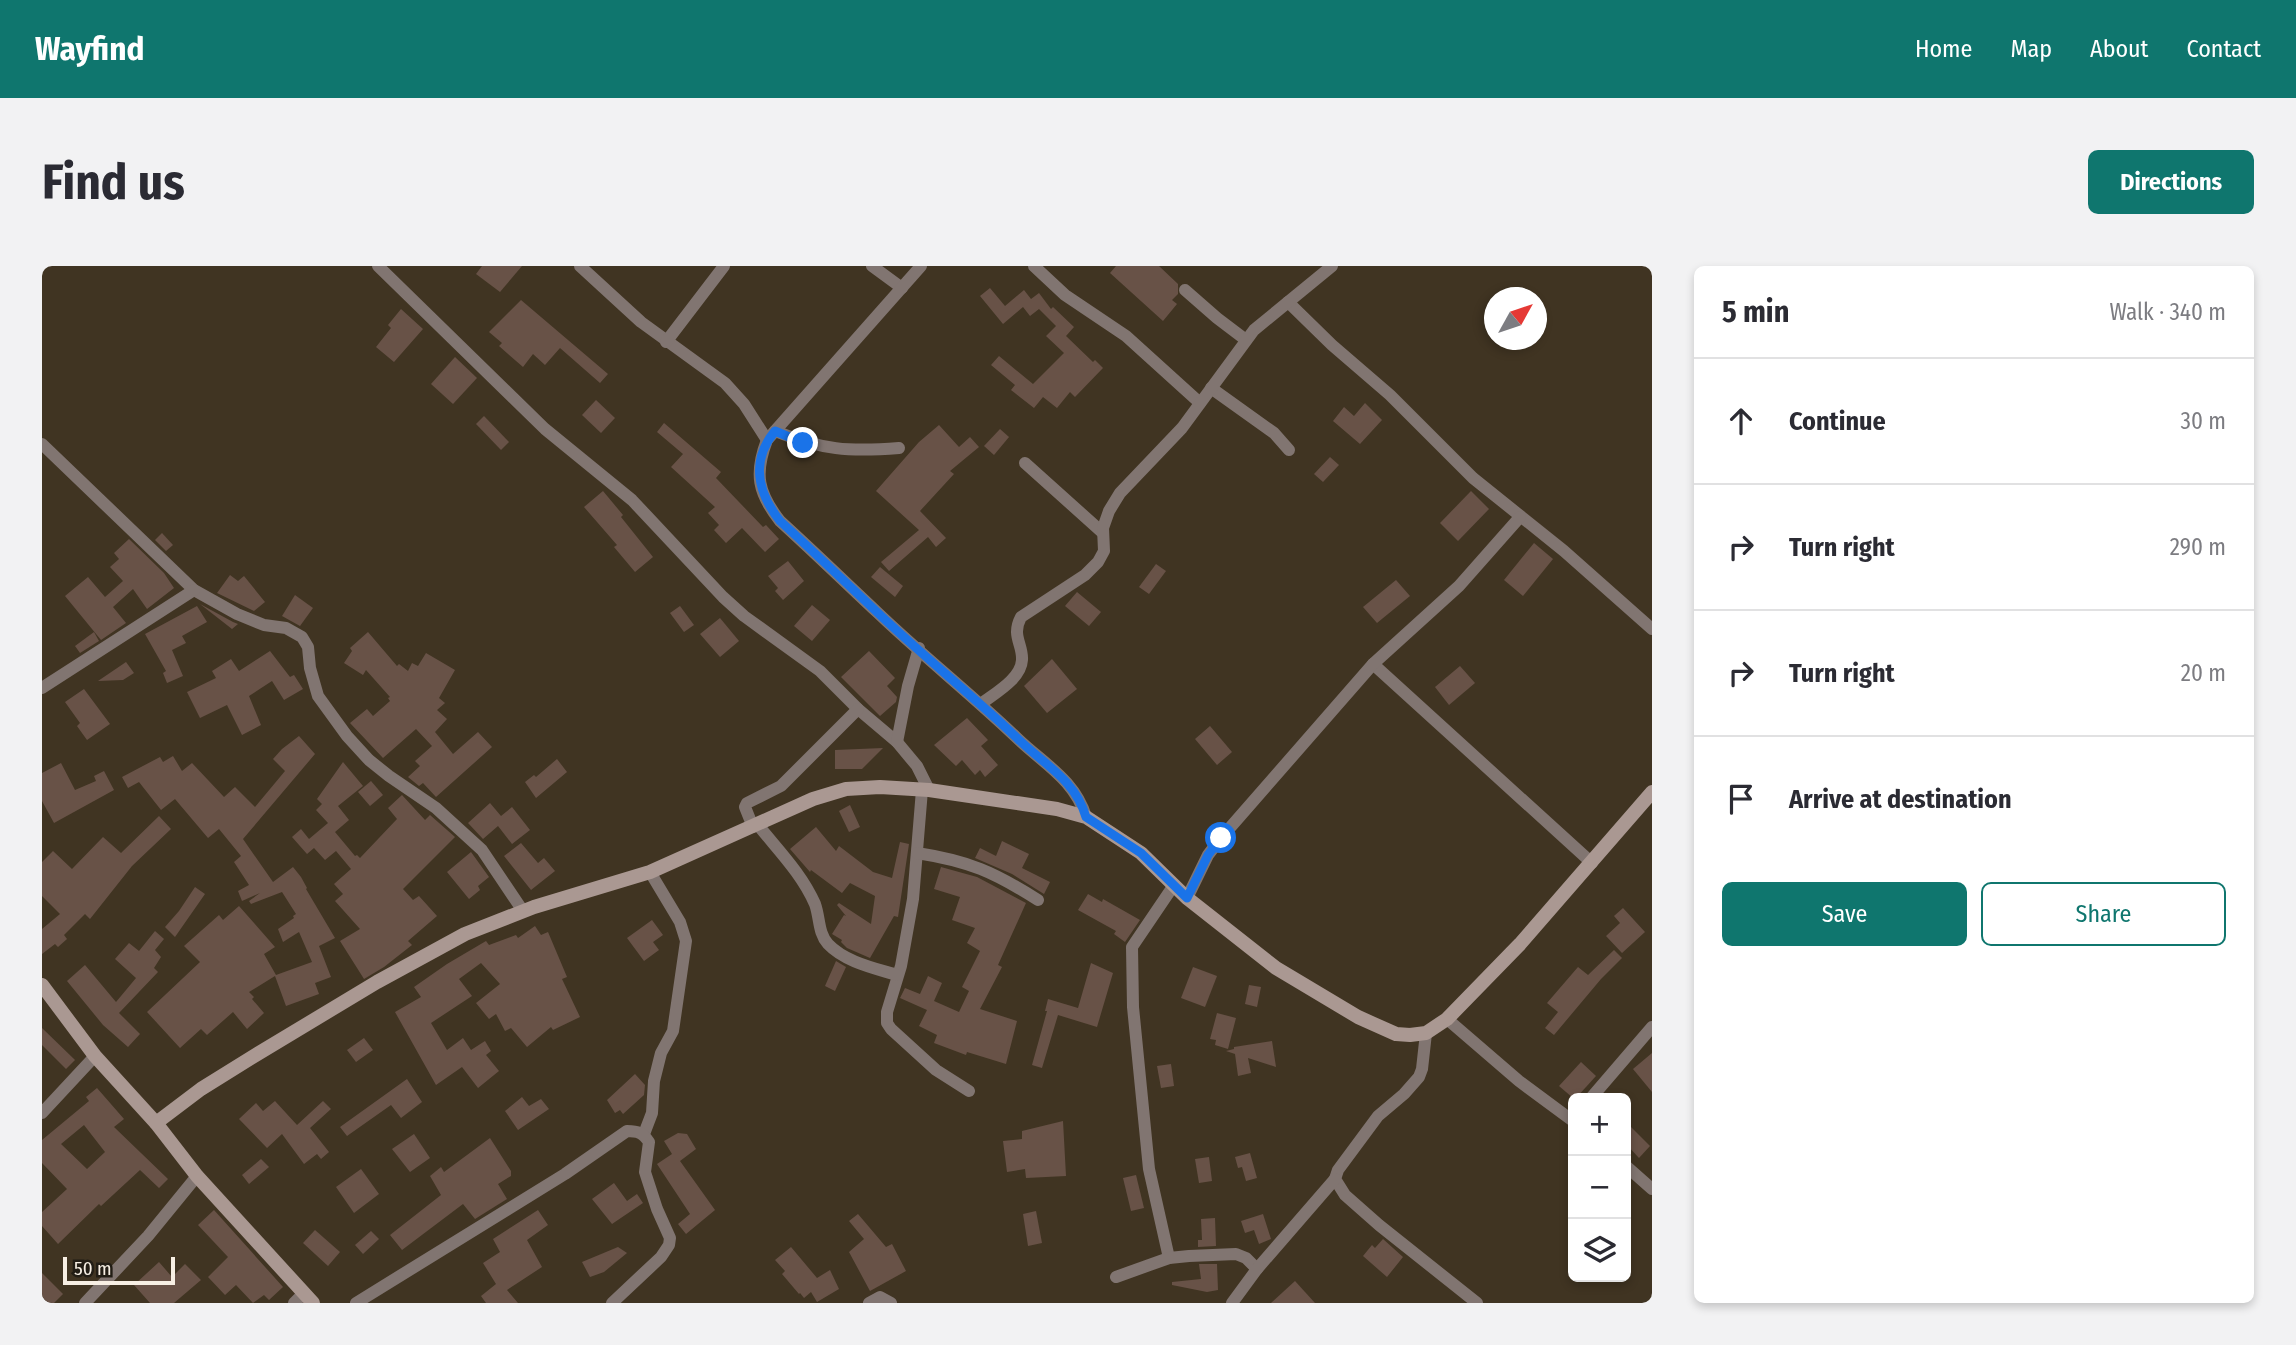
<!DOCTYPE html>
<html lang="en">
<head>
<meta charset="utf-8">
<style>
  :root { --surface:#fff; --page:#f2f2f3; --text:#2b2b33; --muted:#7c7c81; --line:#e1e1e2; --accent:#0f766e }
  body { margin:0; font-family:"Fira Sans Condensed",sans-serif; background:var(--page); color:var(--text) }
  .controls { position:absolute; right:21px; bottom:21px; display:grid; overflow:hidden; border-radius:10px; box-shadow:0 4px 10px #0003 }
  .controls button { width:63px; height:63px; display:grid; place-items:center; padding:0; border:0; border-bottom:2px solid var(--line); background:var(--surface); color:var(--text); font:35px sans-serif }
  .compass { position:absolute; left:1442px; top:21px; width:63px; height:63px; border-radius:50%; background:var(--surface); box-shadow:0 4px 10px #0003; rotate:50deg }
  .scale { position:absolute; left:21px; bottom:18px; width:112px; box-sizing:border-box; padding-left:7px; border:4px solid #f7efe4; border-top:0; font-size:19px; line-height:24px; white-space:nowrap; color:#f7efe4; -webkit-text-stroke:5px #221d15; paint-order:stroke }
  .stop { position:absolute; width:21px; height:21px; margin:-16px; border:5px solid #1a73e8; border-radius:50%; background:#fff }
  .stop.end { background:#1a73e8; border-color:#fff; box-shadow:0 2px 7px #0008 }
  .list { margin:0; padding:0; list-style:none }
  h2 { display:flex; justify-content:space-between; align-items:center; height:91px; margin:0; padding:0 28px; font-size:30px }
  h2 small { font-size:23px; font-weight:400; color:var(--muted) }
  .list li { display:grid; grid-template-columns:46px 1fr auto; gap:21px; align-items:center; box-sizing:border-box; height:126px; padding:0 28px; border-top:2px solid var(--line) }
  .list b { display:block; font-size:26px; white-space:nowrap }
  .list em { font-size:23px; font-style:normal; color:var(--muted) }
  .actions { display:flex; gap:14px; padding:21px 28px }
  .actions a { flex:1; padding:16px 0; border:2px solid var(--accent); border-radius:10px; text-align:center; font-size:24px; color:var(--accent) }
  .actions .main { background:var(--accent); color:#fff }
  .icon { flex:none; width:38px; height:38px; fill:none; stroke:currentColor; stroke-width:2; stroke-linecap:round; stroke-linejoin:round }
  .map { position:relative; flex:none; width:1610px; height:1037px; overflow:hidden; border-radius:10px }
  header { display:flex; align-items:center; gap:42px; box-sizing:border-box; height:98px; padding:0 35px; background:var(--accent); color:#fff }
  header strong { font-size:33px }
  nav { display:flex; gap:38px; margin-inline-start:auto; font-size:24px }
  .intro { display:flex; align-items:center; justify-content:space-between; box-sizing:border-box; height:168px; padding:0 42px }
  h1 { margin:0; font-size:49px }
  .button { padding:18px 32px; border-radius:10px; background:var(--accent); color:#fff; font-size:24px; font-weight:700 }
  main { display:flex; gap:42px; padding:0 42px }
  aside { flex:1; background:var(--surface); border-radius:10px; box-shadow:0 4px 10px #0003 }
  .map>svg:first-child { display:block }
  .building { fill:#685247; fill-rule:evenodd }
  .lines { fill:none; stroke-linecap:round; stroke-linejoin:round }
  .street { stroke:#817571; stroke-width:12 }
  .secondary { stroke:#aa9892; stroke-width:14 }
  .route { stroke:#1a73e8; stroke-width:9 }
</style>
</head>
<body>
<header>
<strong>Wayfind</strong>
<nav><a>Home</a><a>Map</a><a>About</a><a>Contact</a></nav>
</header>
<div class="intro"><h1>Find us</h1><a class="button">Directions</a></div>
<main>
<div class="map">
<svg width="1610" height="1037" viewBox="0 0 1610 1037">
  <rect width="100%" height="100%" fill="#403422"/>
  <!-- building -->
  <g class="building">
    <polygon points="440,0 480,0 458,26 434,8"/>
    <polygon points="1074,0 1117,0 1136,18 1136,28 1130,34 1135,38 1121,55 1068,7"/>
    <polygon points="948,22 963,40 982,24 989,33 997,27 1009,43 1011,41 1032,61 1024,70 1051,96 1053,94 1061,102 1033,131 1028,126 1015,142 1001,131 992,142 969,124 973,119 949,99 957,90 991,118 1022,87 1004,70 1014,60 997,43 988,50 981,41 961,58 938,30"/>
    <polygon points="479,34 566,108 558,117 518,82 503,99 491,88 481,101 457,80 460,77 447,66"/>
    <polygon points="359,43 381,63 352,96 334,81 349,62 346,59"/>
    <polygon points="413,91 435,112 411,138 389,118"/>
    <polygon points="554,134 573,152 559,167 540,149"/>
    <polygon points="1323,137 1340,154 1318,178 1291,155 1302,141 1312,150"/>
    <polygon points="442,150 467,176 459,184 434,158"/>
    <polygon points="622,157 679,206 674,212 721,261 724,259 737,273 723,286 700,262 684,277 672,264 677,259 666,247 673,241 629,201 641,188 615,166"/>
    <polygon points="897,159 917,181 928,171 937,181 908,205 912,208 878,245 904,272 894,281 886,271 847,305 839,296 877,264 834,225 877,176"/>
    <polygon points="958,163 967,171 952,189 942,180"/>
    <polygon points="1288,191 1297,199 1281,216 1272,208"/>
    <polygon points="561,225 581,249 579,251 611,291 593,306 572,281 575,279 542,241"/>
    <polygon points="1429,225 1447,243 1416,275 1398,257"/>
    <polygon points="120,267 131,279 124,285 113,274"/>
    <polygon points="87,273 122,307 132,322 105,343 91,323 71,341 84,357 59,374 23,330 46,311 63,331 81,315 68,301 77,293 72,287"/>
    <polygon points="1492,277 1511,293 1481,330 1462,314"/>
    <polygon points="746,295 762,315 741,334 733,325 736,322 726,310"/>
    <polygon points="1114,298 1124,305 1107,328 1097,321"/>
    <polygon points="838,301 861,320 853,331 829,311"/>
    <polygon points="188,309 196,315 202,310 223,336 212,345 175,327"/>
    <polygon points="1354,314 1368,330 1335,357 1321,341"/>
    <polygon points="1035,326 1059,346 1047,360 1023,340"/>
    <polygon points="253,329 271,342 258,360 240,350"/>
    <polygon points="158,338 191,356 196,358 190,363"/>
    <polygon points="770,339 788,354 770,375 752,360"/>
    <polygon points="155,340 165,356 140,370 144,377 130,384 141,410 125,417 121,407 124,405 103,368"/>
    <polygon points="638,340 652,359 642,366 628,347"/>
    <polygon points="678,352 697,375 678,391 658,368"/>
    <polygon points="52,366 57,375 38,387 33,380"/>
    <polygon points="326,366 355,400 357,398 366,405 370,397 376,400 384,387 413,404 397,432 403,437 395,444 405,453 393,466 411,488 436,466 450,481 394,531 381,517 377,520 366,511 378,500 373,495 390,480 374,463 341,492 308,457 325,443 331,450 348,435 346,432 348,431 324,404 321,409 302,397 310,385 308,382"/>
    <polygon points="228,385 248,411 252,409 261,423 242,434 230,415 207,430 219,459 200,469 185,439 158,452 145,426 174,412 170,405 189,393 197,405"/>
    <polygon points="827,385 853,412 845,420 855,431 854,436 838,450 799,411"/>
    <polygon points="1010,393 1035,423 1005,447 982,420"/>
    <polygon points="84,396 92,407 81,414 56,415"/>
    <polygon points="1418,400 1433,417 1407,439 1393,421"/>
    <polygon points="42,423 68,458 45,474 35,460 38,457 23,436"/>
    <polygon points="925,452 946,474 939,480 956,499 943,511 938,504 933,509 920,494 914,500 892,479"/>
    <polygon points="1168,460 1190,486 1175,499 1153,473"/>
    <polygon points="257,470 273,488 201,573 231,616 251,601 259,611 265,622 264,623 293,672 277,680 289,711 273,717 277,728 244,740 233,710 207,726 212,731 210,733 222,747 205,763 191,746 165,769 159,763 138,782 105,746 158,696 142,680 177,649 181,654 197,640 233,681 222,688 234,709 270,696 257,666 241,676 236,663 252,652 251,650 254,648 240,626 209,638 207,635 218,627 200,635 196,625 207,619 192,596 199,590 177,563 166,572 133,533 119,544 97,516 86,522 80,511 118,491 121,496 131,490 140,505 150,497 182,531 193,521 213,541 243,505 231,493 240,483"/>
    <polygon points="841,482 820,503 793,503 793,484"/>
    <polygon points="515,493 525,506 494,532 483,516 492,509 494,511"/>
    <polygon points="301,496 321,520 296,540 307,554 293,566 313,590 315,589 318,592 355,553 346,542 360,529 383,554 388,549 413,571 361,623 371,634 377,630 395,650 366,675 370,679 342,701 322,713 298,675 318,663 293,635 301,628 292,618 309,603 294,585 283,594 272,582 265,588 250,571 259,563 267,573 286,557 274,544 280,538 275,533"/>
    <polygon points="19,497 33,524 54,515 52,510 62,505 72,524 12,557 0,535 0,507"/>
    <polygon points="329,515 341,529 328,540 316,526"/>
    <polygon points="448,537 459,550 470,541 488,564 470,578 456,560 441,573 426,557"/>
    <polygon points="808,539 818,561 807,566 797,545"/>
    <polygon points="117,550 129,563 90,600 48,653 43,648 22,669 25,673 16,681 13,678 0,688 0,663 18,648 0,630 0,596 11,585 30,603 61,571 79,587"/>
    <polygon points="774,561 794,585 797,580 831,606 850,612 858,576 867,578 856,651 852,650 828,692 805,682 799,676 800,674 790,668 802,649 804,650 795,639 797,637 829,658 833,630 808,617 800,627 769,604 768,606 748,583"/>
    <polygon points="960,575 987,588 980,602 1008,616 1002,628 970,608 933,592 938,582 954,590"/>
    <polygon points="479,577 496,597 502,592 513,605 489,624 462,590"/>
    <polygon points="429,586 447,611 436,620 438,624 427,633 405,606"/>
    <polygon points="899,601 935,611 984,637 956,699 960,701 938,743 975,755 964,798 925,786 924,789 892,777 895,769 877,760 885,744 858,732 863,722 878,728 886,710 900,717 892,735 917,746 927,725 920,721 938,685 925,677 933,662 910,654 918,631 892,623"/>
    <polygon points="153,621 163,628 133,671 123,661 137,645"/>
    <polygon points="1046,628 1060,636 1061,633 1098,654 1083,676 1072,668 1074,665 1036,644"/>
    <polygon points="1581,642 1603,666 1580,687 1564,670 1578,657 1572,650"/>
    <polygon points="610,654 621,669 611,676 617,684 602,695 585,672"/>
    <polygon points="493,660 499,669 506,666 525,711 520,713 538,751 511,764 509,761 485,781 469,762 463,765 454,748 447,753 434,737 458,718 439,697 417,713 430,730 389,757 405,784 421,772 429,784 443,775 449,785 444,789 457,805 436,822 420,801 394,819 353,746 379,731 372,721 405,698 444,675 447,679 474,669 476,672"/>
    <polygon points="113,665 122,673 113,684 119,691 112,702 116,706 77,747 98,768 86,781 61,759 25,715 43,699 74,736 94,712 73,693 87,677 97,685"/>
    <polygon points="1572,684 1580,692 1559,713 1512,769 1503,762 1516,746 1505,737 1536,701 1546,709"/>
    <polygon points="794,695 804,701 793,725 783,720"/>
    <polygon points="1049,697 1071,707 1055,761 1016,749 1000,802 990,799 1005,745 1003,745 1006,733 1036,742"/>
    <polygon points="1151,701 1175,710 1163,741 1139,732"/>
    <polygon points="1207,719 1219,721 1215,741 1203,738"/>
    <polygon points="1175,747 1194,752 1186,783 1173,779 1174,774 1168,773"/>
    <polygon points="0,762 33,794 24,803 0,779"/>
    <polygon points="322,772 331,784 314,796 305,784"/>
    <polygon points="1230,775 1234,801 1206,792 1209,807 1196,810 1193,788 1184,785 1192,783 1192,781"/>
    <polygon points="1610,787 1610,826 1591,803"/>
    <polygon points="1539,796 1554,810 1534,832 1531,832 1517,820"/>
    <polygon points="1129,798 1132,820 1119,822 1115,800"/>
    <polygon points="593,808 603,819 602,829 581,848 578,844 573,847 565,834"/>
    <polygon points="365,813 380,836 359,852 349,839 305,870 298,861"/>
    <path d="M55 822 82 853 72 861 126 913 117 922 98 904 59 940 57 938 16 978 0 960V946L25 923 0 897V874L47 835 44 831ZM42 859 63 886 45 903 19 878Z"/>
    <polygon points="480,831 487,840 499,833 507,843 476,864 463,845"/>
    <polygon points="233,835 255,859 281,835 289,843 268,862 287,886 279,893 275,888 262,898 240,868 225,882 197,853 214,837 221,845"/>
    <polygon points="1021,855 1024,910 984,912 983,903 965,906 961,875 980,873 980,865"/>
    <polygon points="1584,856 1608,880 1597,892 1584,878"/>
    <polygon points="636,867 645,868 654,883 638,895 673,944 644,968 636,958 648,948 615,898 630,888 622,875"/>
    <polygon points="372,868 388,892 368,906 350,883"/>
    <polygon points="448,872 469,905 469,910 456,918 465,933 433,953 421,938 360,984 348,969 399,929 388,910 399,901 402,906"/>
    <polygon points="1208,887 1215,912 1204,915 1200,901 1196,902 1193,891"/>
    <polygon points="1167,891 1170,915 1157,917 1153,893"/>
    <polygon points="219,893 227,901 207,918 200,909"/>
    <polygon points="319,903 337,928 312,947 294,921"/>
    <polygon points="1094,909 1102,942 1089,945 1081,912"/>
    <polygon points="572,917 585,935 595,928 601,937 570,958 550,933"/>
    <polygon points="172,944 241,1021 227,1034 222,1029 211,1037 194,1019 183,1029 166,1011 186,991 156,959"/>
    <polygon points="496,944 506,959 485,974 500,1001 465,1024 476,1037 444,1037 439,1030 454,1018 441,997 458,986 451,973"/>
    <polygon points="994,945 1000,977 986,980 981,948"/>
    <polygon points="816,948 844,981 850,978 864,1005 828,1025 807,986 822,973 807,955"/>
    <polygon points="1221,948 1229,973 1217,978 1212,964 1203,967 1199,955"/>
    <polygon points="1173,952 1174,980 1156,981 1156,974 1160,974 1159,953"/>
    <polygon points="273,964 298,986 286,1000 261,977"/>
    <polygon points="329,965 337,973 321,988 313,979"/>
    <polygon points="1341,973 1361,991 1345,1011 1321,990 1330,979 1333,982"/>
    <polygon points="576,981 585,987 562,1006 548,1011 540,996"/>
    <polygon points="749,981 775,1012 788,1004 797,1023 775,1036 769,1026 762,1032 758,1027 757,1028 740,1008 743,1005 733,994"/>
    <polygon points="117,996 130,1011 143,998 159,1014 132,1037 108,1037 92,1019"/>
    <polygon points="1157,998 1175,998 1176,1024 1165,1026 1130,1019 1130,1016 1159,1013"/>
    <polygon points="0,1007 21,1028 12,1037 0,1037"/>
    <polygon points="1253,1015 1273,1037 1229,1037"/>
  </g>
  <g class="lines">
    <!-- street -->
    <g class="street">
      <polyline points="336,0 503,163 590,234 681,331 702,350 778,405 816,443 855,476 875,500 887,524"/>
      <polyline points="538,0 599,56 683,117 702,138 725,174"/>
      <polyline points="830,0 860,22"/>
      <path d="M879 0 725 174C712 208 716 227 738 255 771 285 803 316 836 347 881 390 930 429 975 472 1002 498 1033 514 1044 551"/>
      <polyline points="992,0 1023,29 1084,70 1158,137"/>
      <polyline points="1143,24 1175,52 1204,74"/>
      <polyline points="1246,36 1290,79 1348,129 1431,212 1522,285 1610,363"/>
      <polyline points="624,76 682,0"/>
      <polyline points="1169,122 1232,167 1247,184"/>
      <path d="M733 165C780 184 807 186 857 182"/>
      <polyline points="0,178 152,324 195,348 222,359 244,362 260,371 266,381 268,402 276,430 305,470 327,494 347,510 394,542 440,584 481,645"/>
      <polyline points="983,197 1061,267"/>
      <polyline points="1331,398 1550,597"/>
      <polyline points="0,422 152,324"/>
      <path d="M939 438C953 427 979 413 980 394 981 378 969 370 979 351L1043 309 1056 296 1062 285 1061 262 1067 245 1078 227 1140 162 1212 64 1290 0"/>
      <polyline points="855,476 866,420 877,382"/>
      <polyline points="880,524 871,633 859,700 845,746 845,757 849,763 894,804 927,825"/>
      <path d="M716 559C736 584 760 608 773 638 778 652 776 667 786 678 803 696 832 702 855 709"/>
      <polyline points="711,561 703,541 705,537 739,520 816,443"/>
      <path d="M875 587C927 595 952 606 996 634"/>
      <polyline points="1145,632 1166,589 1179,572 1331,398 1417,320 1478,251"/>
      <polyline points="1405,753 1477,815 1531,855"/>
      <polyline points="1384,767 1380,803 1377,811 1362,828 1336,850 1296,904 1293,913 1303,929 1337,959 1435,1037"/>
      <polyline points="1549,832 1610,761"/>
      <polyline points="0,847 53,790"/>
      <polyline points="602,868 610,847 612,815 619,787 631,765 644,675 638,656 608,606"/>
      <polyline points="1584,900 1610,923"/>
      <polyline points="1127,992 1107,903 1091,741 1090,681 1132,619"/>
      <polyline points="1074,1011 1127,992 1147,990 1194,988 1204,992 1215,1003"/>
      <polyline points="43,1037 106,970 155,910"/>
      <polyline points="252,1037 262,1027"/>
      <path d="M314 1037 523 908 585 865C596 865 601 867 607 876L603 906 615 943 628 972 627 979 619 991 570 1037"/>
      <polyline points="827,1037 838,1031 849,1037"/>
      <polyline points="1190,1037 1215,1003 1293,913"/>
    </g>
    <!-- secondary -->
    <g class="secondary">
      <polyline points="0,719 53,790 114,857 155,910 271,1037"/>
      <polyline points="114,857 159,823 217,787 335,716 423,668 492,641 608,606 771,533 804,523 838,521 887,524 1015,543 1044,551 1099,587 1145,632 1234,702 1316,751 1354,768 1368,769 1384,767 1405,753 1478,678 1610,526"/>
    </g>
  </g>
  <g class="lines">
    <!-- route -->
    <path class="route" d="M761 177 733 165C708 195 716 227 738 255 771 285 803 316 836 347 881 390 930 429 975 472 1001 498 1033 513 1044 551L1099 587 1145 632 1166 589 1179 572"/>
  </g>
</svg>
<div class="controls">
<button>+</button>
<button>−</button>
<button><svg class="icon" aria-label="layers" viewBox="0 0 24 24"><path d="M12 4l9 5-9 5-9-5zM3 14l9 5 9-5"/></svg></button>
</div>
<svg class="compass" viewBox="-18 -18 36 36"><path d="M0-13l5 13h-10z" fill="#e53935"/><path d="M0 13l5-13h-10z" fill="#7c7c81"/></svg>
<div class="scale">50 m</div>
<div class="stop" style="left:1179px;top:572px"></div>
<div class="stop end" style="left:761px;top:177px"></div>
</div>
<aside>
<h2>5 min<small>Walk · 340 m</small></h2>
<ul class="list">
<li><svg class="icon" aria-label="ahead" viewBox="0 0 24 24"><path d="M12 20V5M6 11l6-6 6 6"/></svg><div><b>Continue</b></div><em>30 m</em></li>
<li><svg class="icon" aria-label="right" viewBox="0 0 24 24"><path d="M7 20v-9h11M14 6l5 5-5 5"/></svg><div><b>Turn right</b></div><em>290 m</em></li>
<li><svg class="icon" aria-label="right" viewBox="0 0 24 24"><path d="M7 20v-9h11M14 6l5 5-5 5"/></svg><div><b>Turn right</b></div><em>20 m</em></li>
<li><svg class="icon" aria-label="arrive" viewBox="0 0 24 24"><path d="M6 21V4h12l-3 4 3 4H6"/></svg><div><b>Arrive at destination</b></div></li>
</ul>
<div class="actions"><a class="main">Save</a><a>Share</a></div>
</aside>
</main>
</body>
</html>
